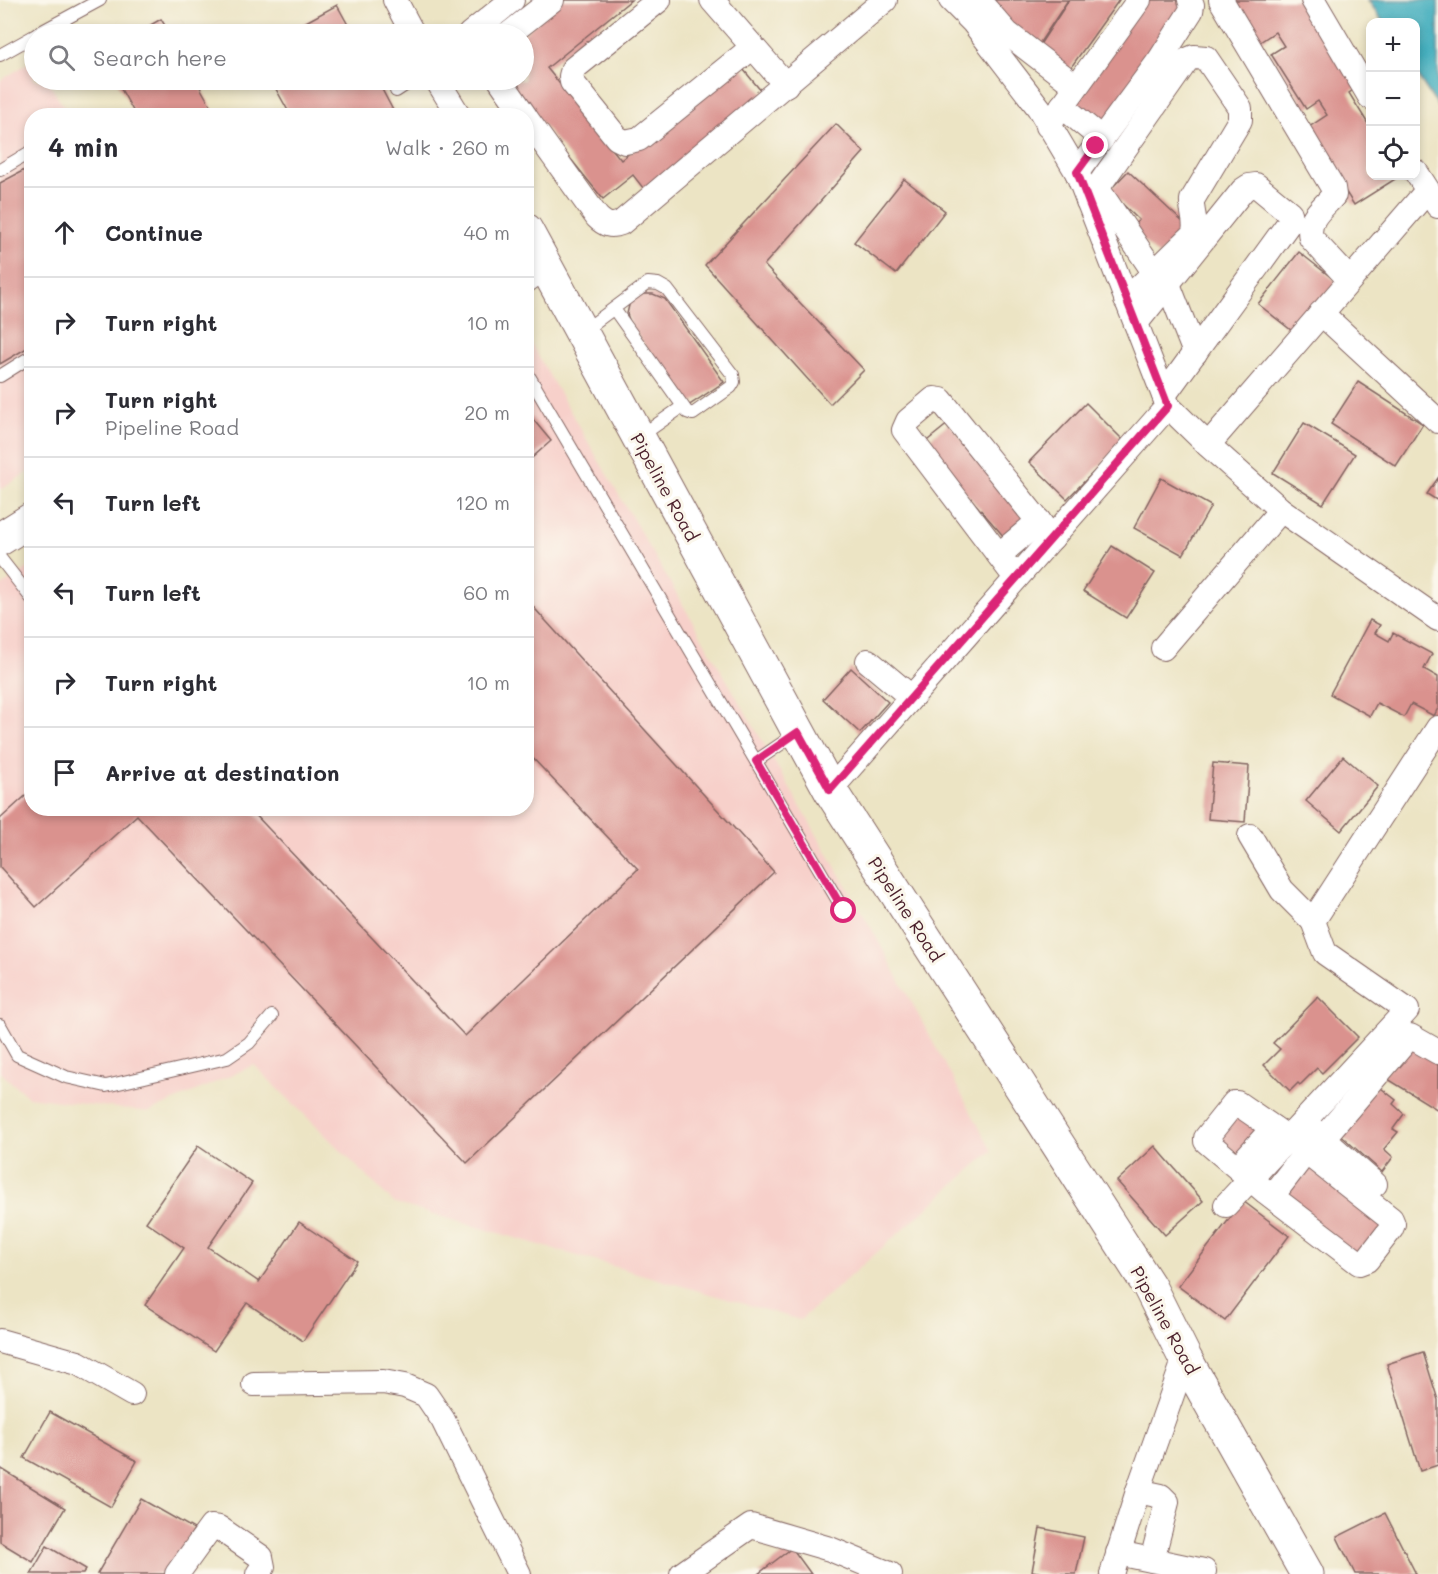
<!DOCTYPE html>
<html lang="en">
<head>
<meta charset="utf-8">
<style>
  :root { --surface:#fff; --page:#f2f2f3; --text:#2b2b33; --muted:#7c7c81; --line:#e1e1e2 }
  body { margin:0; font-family:Mali,sans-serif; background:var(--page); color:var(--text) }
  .controls { position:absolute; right:18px; top:18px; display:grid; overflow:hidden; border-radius:12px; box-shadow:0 3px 9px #0003 }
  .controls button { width:54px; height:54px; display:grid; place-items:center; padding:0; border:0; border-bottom:2px solid var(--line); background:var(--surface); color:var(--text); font:30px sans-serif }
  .stop { position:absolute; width:18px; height:18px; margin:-14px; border:4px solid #db2777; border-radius:50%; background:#fff }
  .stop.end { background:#db2777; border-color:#fff; box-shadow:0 2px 6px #0008 }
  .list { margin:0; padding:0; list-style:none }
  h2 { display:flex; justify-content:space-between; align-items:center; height:78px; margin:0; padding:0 24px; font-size:26px }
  h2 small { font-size:20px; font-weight:400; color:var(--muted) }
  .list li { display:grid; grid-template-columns:39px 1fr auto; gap:18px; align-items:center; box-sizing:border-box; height:90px; padding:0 24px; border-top:2px solid var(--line) }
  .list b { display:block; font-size:22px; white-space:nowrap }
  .list p { margin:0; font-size:20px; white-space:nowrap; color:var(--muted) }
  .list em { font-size:20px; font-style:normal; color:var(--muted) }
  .icon { flex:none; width:33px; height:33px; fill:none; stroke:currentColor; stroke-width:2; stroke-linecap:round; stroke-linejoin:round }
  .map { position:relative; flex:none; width:1438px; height:1574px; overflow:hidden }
  .search { position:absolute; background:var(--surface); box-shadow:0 3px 9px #0003; left:24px; top:24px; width:510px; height:66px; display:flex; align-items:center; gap:15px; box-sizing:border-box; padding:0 21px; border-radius:33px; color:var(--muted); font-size:22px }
  .panel { position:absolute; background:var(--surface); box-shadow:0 3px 9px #0003; left:24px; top:108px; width:510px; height:708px; border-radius:24px }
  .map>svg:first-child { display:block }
  .built { fill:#f7d0ca }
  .water { fill:#3eacbc; stroke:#446674; stroke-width:1.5 }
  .building { fill:#da928e }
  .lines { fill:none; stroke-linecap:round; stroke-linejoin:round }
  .lane-casing { stroke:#836461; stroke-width:14 }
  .street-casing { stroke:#836461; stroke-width:26 }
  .secondary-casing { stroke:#836461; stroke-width:35 }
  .lane { stroke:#fff; stroke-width:12 }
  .street { stroke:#fff; stroke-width:24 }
  .secondary { stroke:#fff; stroke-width:33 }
  .route { stroke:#db2777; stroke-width:8 }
  .labels { text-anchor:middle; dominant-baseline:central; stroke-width:6; stroke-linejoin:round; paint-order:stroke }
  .street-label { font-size:18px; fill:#4a1f2b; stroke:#fbf7ec }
</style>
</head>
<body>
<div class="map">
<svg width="1438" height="1574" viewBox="0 0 1438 1574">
  <rect width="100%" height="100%" fill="#fbf7ec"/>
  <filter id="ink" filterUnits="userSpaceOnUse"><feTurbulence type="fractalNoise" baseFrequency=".0167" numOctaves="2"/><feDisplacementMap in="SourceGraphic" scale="12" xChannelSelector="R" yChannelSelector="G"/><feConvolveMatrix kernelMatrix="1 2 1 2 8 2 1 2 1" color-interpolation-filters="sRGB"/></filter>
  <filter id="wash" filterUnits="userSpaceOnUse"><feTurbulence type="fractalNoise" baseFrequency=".008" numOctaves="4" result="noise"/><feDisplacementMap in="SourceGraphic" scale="24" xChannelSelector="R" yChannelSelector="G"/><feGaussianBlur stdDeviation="1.35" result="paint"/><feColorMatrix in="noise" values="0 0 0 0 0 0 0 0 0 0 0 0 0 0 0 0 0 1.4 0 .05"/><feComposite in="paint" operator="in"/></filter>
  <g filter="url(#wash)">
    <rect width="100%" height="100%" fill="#ece4c4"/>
    <!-- built -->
    <g class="built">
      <polygon points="34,59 34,80 47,80 69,115 32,116 31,470 0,490 0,81"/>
      <polygon points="527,337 874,933 992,1151 800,1320 394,1203 254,1065 149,1112 28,1097 0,1072 0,587 31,566 32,808 526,808"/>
    </g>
    <!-- water -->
    <polygon class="water" points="1368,0 1438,0 1438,107 1416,73 1416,22 1383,22"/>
    <g id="blocks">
      <!-- building -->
      <g class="building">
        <polygon points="560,0 631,0 547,68 621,160 739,64 766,97 647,193 633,175 603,199 507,80 524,80 524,61 529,56 524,49 524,34"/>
        <polygon points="995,0 1068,0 1037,47 990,8"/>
        <polygon points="1069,0 1119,0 1069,70 1037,49"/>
        <polygon points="1144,0 1177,0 1188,8 1103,131 1067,105"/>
        <polygon points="1229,0 1305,0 1360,85 1349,93 1370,127 1370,176 1400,176 1354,205 1306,129 1327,115 1318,101 1306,109 1271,54 1284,46 1275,32 1257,44"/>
        <polygon points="337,5 353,34 284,34"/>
        <polygon points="161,19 170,34 135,34"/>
        <polygon points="116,80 196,80 216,116 136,116"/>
        <polygon points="271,80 377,80 396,116 291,116"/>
        <polygon points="836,124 864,152 764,265 864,370 830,404 705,265"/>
        <polygon points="32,166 32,345 0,364 0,183"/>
        <polygon points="1128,171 1187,226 1159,256 1130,229 1139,220 1109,191"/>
        <polygon points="904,179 945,211 896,274 854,242"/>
        <polygon points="1299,252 1337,282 1296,334 1258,304"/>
        <polygon points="643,294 653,294 665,299 724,382 688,406 632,328 627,314 630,301"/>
        <polygon points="1358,382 1423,424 1396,466 1331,424"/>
        <polygon points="1086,403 1124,441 1067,499 1029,462"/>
        <polygon points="526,411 551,441 526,463"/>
        <polygon points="949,423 1030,523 1006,539 923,444"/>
        <polygon points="1304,423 1355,454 1323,504 1273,473"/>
        <polygon points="1161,478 1211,506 1183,555 1134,528"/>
        <polygon points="1438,478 1438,501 1427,494"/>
        <polygon points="1112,546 1155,573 1126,618 1083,591"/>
        <polygon points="526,599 774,872 467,1163 137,815 36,907 0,867 0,819 32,790 32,808 249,808 465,1036 638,869 526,751"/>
        <polygon points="1370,620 1380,625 1375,633 1389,641 1393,633 1432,654 1424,669 1438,677 1438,708 1434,716 1411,704 1404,717 1377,703 1370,716 1330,694"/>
        <polygon points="851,668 888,702 860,733 823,699"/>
        <polygon points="1343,756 1378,786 1341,831 1306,801"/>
        <polygon points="1213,763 1249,766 1245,822 1208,819"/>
        <polygon points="1318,997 1358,1037 1322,1073 1317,1068 1300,1085 1298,1083 1290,1091 1264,1065 1280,1049 1273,1043"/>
        <polygon points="1408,1042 1438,1060 1438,1110 1383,1076"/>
        <polygon points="1377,1085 1396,1100 1393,1104 1404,1114 1393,1129 1398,1132 1384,1149 1393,1157 1382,1172 1336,1131"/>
        <polygon points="1238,1112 1262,1130 1241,1157 1218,1139"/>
        <polygon points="198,1146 252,1183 208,1247 259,1282 299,1222 357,1261 303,1341 247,1303 214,1351 145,1305 184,1248 146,1222"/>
        <polygon points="1155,1146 1203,1201 1165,1235 1117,1181"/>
        <polygon points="1303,1160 1389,1225 1363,1260 1277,1195"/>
        <polygon points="1243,1201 1289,1236 1225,1321 1178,1286"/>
        <polygon points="1423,1352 1438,1400 1438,1465 1420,1471 1387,1364"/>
        <polygon points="50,1412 137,1461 111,1507 24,1458"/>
        <polygon points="0,1468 65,1508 33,1562 0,1542"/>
        <polygon points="141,1499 194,1529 168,1574 97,1574"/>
        <polygon points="1385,1513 1416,1574 1355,1574 1337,1537"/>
        <polygon points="1040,1528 1084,1537 1076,1574 1049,1574 1032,1571"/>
        <polygon points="47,1546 86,1569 83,1574 31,1574"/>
        <polygon points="792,1548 811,1574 758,1574"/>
      </g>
    </g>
  </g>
  <g filter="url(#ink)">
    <use href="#blocks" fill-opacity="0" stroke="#836461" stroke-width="1.5"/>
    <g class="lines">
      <!-- lane casing -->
      <g class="lane-casing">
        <g id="lane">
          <polyline points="37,34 100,0"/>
          <polyline points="0,55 34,36"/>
          <polyline points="396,91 413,80"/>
          <polyline points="0,170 32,151"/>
          <polyline points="526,288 547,273"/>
          <polyline points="582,332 648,283 658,284 667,289 733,375 734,382 731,387 693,414 687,412 614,309"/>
          <polyline points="526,371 844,911"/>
          <polyline points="0,376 32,356"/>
          <polyline points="639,437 682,407"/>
          <polyline points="0,558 32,599"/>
          <polyline points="756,761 797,733"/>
          <polyline points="0,1025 17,1055 66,1077 106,1086 227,1058 249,1043 272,1016"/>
        </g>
      </g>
      <!-- street casing -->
      <g class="street-casing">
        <g id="street">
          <polyline points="395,0 413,34"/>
          <polyline points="659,0 573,69 571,76 572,82 617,138 625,142 639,139 753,47"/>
          <polyline points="712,0 786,85"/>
          <polyline points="951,0 973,22 1039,108 1077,172 1168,406 1208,445 1281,510 1438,619"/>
          <polyline points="978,0 1007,33 1068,80"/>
          <path d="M1221 0 1333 188 1334 195C1323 208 1306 219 1311 238L1349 279"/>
          <polyline points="1313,0 1370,97"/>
          <polyline points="470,34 512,0"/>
          <polyline points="509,34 552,0"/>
          <polyline points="437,80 459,116"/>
          <polyline points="500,80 525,116"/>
          <polyline points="1062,106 1102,139"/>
          <path d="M526 118 597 217C605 225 611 227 621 223L885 0"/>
          <polyline points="1048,126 1139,0"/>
          <polyline points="1077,172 1159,61 1191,11 1192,5 1190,0"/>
          <polyline points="1416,172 1438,206"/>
          <polyline points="1097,188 1154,272"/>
          <path d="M1088 201 1187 60 1194 57 1206 58 1240 108V120L1192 200C1191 212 1198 224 1193 235L1126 300"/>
          <polyline points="1168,284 1195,353"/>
          <polyline points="1321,313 1438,421"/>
          <polyline points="1136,323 1243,190 1249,186 1256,185 1290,213 1291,218 1289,223 1164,395"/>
          <polyline points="1208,445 1427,191"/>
          <polyline points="999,555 1039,521"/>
          <polyline points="1016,578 904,430 908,421 934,399 941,400 1052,538"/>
          <polyline points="1163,648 1281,510"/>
          <polyline points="868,661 911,697"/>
          <polyline points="830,790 1168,406"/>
          <polyline points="1250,836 1282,890 1313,921"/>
          <polygon points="1234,1103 1237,1103 1288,1138 1391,1219 1393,1224 1391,1229 1367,1260 1359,1263 1266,1192 1206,1141 1206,1138"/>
          <polyline points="1311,1128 1375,1184"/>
          <polyline points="1323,1138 1410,1036 1438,1052"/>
          <polyline points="1238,1167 1273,1128"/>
          <polyline points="1272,1196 1306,1152"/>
          <polyline points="1226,1205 1407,1010 1325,953 1313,921 1438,728"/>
          <polyline points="0,1341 78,1363 132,1394"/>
          <polyline points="254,1384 383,1382 405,1386 426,1395 443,1420 519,1574"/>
          <polyline points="1138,1491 1161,1496 1167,1502 1152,1560"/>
          <polyline points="1118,1553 1204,1571"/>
          <polyline points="177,1574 211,1527 219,1528 261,1557 263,1567 258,1574"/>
          <polyline points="682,1574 751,1526 830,1549 890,1574"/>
          <polyline points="1112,1574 1138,1491 1185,1358"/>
        </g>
      </g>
      <!-- secondary casing -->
      <g class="secondary-casing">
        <g id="secondary">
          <polyline points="526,230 830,790 1149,1286 1185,1358 1307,1574"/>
          <polyline points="0,539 32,519"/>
        </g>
      </g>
      <!-- lane -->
      <use href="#lane" class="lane"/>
      <!-- street -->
      <use href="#street" class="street"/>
      <!-- secondary -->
      <use href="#secondary" class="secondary"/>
    </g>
  </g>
  <g class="lines" filter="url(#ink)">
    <!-- route -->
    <polyline class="route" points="844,911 756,761 798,732 830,790 1168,406 1077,172 1096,146"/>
  </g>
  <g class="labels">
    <!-- street labels -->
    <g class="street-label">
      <text transform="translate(665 487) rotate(61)">Pipeline Road</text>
      <text transform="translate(906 909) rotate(57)">Pipeline Road</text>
      <text transform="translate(1165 1320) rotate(61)">Pipeline Road</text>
    </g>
  </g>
</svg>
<div class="controls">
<button>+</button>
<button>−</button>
<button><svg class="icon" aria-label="locate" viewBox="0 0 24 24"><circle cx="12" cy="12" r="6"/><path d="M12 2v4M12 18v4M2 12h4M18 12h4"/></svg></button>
</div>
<div class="stop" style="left:844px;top:911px"></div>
<div class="stop end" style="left:1096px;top:146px"></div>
<div class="search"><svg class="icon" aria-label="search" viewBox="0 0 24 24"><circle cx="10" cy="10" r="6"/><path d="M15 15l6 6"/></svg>Search here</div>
<section class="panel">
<h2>4 min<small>Walk · 260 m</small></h2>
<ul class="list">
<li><svg class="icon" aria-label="ahead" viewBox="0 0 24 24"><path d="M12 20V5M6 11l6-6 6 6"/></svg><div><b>Continue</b></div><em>40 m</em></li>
<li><svg class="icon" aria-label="right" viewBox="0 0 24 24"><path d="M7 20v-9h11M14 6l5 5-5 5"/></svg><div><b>Turn right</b></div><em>10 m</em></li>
<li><svg class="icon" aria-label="right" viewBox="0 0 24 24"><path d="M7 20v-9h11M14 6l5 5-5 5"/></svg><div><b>Turn right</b><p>Pipeline Road</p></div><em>20 m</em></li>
<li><svg class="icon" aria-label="left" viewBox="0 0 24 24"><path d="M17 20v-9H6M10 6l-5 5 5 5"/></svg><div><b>Turn left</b></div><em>120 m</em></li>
<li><svg class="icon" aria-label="left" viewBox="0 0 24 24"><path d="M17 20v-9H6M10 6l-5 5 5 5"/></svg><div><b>Turn left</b></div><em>60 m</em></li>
<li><svg class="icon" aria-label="right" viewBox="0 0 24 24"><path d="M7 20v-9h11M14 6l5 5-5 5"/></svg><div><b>Turn right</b></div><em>10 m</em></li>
<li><svg class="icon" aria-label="arrive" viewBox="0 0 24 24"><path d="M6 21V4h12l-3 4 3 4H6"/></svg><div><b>Arrive at destination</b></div></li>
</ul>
</section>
</div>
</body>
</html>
